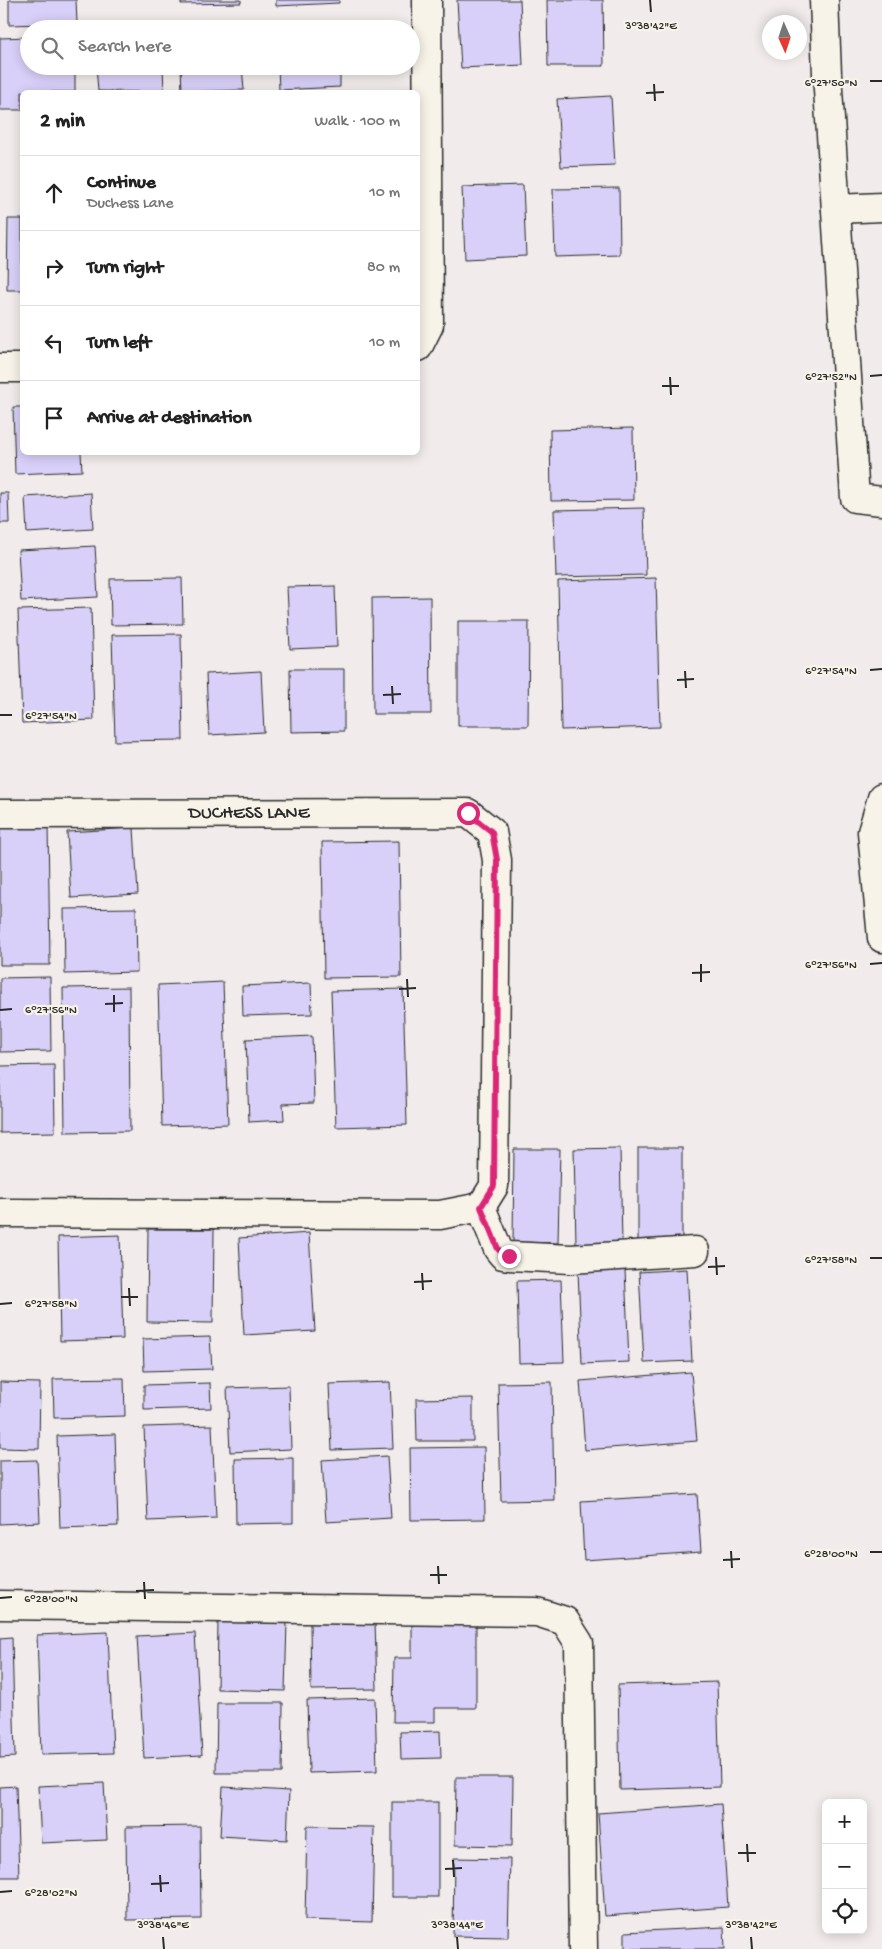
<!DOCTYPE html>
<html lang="en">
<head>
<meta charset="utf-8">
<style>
  :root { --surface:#fff; --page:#f2f2f2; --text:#222; --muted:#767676; --line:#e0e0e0 }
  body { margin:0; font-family:"Gochi Hand",sans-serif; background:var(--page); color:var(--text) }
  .controls { position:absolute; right:15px; bottom:15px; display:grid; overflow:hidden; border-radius:8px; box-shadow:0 2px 12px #0003 }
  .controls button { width:45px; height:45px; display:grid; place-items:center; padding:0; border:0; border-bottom:1px solid var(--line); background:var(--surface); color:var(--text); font:25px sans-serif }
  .compass { position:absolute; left:762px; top:15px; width:45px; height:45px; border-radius:50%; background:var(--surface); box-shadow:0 2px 12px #0003; rotate:177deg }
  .stop { position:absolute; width:15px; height:15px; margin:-11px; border:4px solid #db2777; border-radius:50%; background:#fff }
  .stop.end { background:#db2777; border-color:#fff; box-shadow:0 1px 5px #0008 }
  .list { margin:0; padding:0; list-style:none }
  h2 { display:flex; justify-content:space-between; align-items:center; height:65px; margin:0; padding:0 20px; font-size:21px }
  h2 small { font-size:16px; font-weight:400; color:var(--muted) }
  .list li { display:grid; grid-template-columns:32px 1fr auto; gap:15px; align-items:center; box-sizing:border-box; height:75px; padding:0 20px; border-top:1px solid var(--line) }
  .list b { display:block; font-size:19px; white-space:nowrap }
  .list p { margin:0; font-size:16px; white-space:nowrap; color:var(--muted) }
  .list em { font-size:16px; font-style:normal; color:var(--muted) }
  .icon { flex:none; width:28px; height:28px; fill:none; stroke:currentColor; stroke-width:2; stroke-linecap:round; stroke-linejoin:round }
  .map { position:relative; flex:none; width:882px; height:1949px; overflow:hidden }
  .search { position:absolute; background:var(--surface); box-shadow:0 2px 12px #0003; left:20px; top:20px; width:400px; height:55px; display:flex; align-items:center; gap:12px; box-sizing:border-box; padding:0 18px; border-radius:28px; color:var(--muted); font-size:19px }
  .panel { position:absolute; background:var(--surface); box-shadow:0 2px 12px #0003; left:20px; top:90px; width:400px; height:365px; border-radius:8px }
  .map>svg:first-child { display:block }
  .building { fill:#d8d0f8; stroke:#2b2b2b }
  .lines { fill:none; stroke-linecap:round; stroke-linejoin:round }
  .street-casing { stroke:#2b2b2b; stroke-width:31 }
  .street { stroke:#f7f3e8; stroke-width:28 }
  .route { stroke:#db2777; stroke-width:6 }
  .ticks { fill:none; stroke:#2b2b2b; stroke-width:2 }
  .labels { text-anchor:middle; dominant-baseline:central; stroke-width:4.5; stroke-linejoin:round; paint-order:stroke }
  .street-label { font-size:19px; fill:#2b2b2b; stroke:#f7f3e8 }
  .ticks-label { font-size:12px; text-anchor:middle; fill:#2b2b2b; stroke:#f7f3e8; stroke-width:4.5; stroke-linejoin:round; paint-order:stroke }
</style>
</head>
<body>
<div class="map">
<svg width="882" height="1949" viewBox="0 0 882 1949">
  <rect width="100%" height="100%" fill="#f1eceb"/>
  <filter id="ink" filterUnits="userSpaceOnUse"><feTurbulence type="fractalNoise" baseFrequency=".02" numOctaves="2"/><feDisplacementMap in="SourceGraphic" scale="10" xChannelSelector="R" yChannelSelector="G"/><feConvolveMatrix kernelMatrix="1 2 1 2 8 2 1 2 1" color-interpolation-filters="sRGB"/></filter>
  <g filter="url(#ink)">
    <!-- building -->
    <g class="building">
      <polygon points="9,0 76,0 77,23 9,25"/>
      <polygon points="181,0 241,0 241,3 181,4"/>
      <polygon points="276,0 339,0 339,3 276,6"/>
      <polygon points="457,0 520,0 523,65 461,68"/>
      <polygon points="547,0 603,0 604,66 548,66"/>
      <polygon points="338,24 338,29 277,29 277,26"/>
      <polygon points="29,37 29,66 75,66 75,92 22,92 22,110 0,110 0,38"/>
      <polygon points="96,66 163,66 164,92 98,91"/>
      <polygon points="181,66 242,66 244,90 182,92"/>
      <polygon points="278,66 340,66 340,87 279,90"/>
      <polygon points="611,96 615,165 561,167 557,99"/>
      <polygon points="523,185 526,256 465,259 462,187"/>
      <polygon points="619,188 620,255 555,257 553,189"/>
      <polygon points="8,219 22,219 22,290 7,290"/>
      <polygon points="13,407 22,407 22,452 81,452 82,471 15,474"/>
      <polygon points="633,428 634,500 551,501 550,430"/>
      <polygon points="0,493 8,493 9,523 0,523"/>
      <polygon points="91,493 93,529 27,533 25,497"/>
      <polygon points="644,508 646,575 556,577 554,510"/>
      <polygon points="95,546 98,597 21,601 18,550"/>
      <polygon points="182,578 183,624 111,625 110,579"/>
      <polygon points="656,578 660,727 561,730 558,581"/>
      <polygon points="335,586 337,647 290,649 287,587"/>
      <polygon points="430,597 431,714 373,714 372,598"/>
      <polygon points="91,608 94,720 22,723 18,610"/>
      <polygon points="458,621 529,621 528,726 458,726"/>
      <polygon points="181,634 183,740 115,741 112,635"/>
      <polygon points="290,669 344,669 344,731 291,732"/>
      <polygon points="261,671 264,732 209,735 206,674"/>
      <polygon points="48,823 50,965 0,965 0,824"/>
      <polygon points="134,828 138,894 71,898 67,832"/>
      <polygon points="399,841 401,977 324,978 322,842"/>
      <polygon points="136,908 137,972 65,974 64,909"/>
      <polygon points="50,977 51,1051 0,1052 0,978"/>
      <polygon points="223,982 228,1124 162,1126 158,985"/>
      <polygon points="311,983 312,1014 243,1016 242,986"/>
      <polygon points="129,987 130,1131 65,1132 63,988"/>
      <polygon points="403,989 407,1125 336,1127 331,991"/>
      <polygon points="312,1036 314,1103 283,1104 284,1120 249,1122 246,1039"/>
      <polygon points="54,1065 55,1132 0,1133 0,1066"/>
      <polygon points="620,1148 622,1243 576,1244 574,1149"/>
      <rect x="638" y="1148" width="44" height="92"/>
      <polygon points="514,1149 560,1149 558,1243 513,1242"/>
      <polygon points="148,1229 214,1229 213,1323 147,1322"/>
      <polygon points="309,1233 315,1331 244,1335 239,1238"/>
      <polygon points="120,1235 123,1339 60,1341 58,1237"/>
      <polygon points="625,1269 629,1362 582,1364 578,1271"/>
      <polygon points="687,1269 692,1361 644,1363 639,1272"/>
      <polygon points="561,1280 564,1362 519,1363 517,1281"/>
      <polygon points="210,1337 212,1369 144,1371 143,1339"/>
      <polygon points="691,1372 697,1441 585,1450 580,1381"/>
      <polygon points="124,1378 125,1416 54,1418 53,1379"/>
      <polygon points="0,1382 40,1383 39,1449 0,1448"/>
      <polygon points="390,1382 393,1448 332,1450 329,1384"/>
      <polygon points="552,1382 554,1500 501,1501 498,1383"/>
      <polygon points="210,1383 211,1408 144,1410 144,1385"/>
      <polygon points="289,1386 291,1449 230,1452 227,1388"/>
      <polygon points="473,1398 473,1441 417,1441 416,1399"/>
      <polygon points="212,1425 216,1518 148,1521 144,1427"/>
      <polygon points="115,1434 118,1526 60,1528 57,1436"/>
      <polygon points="484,1447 485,1519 411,1520 410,1448"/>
      <polygon points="387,1456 391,1518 326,1522 322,1460"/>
      <polygon points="293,1458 293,1523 236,1524 235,1459"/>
      <polygon points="37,1460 40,1522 0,1524 0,1461"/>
      <polygon points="697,1494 701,1552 584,1560 581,1501"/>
      <polygon points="412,1620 476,1620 476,1708 435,1708 435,1722 393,1722 394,1658 412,1658"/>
      <polygon points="218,1621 287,1622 285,1691 217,1689"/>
      <polygon points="375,1621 377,1689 311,1690 310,1623"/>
      <polygon points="108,1632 113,1753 41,1755 37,1635"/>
      <polygon points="195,1633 202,1755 144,1758 137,1636"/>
      <polygon points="12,1637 15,1757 0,1758 0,1638"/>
      <polygon points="717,1682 720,1787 620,1790 618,1685"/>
      <polygon points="375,1698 377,1771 309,1773 307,1700"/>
      <polygon points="217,1703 283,1703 282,1773 216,1773"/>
      <polygon points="440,1731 441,1758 401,1759 400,1732"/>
      <polygon points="456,1777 513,1777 512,1846 455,1845"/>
      <polygon points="104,1783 107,1840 41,1843 38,1786"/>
      <polygon points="16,1786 19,1877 0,1877 0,1787"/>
      <polygon points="223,1787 289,1791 287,1840 220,1836"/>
      <rect x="392" y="1802" width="46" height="95"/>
      <polygon points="721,1804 728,1907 605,1916 598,1813"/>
      <polygon points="200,1826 201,1919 127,1920 126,1827"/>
      <polygon points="307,1826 374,1827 372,1922 305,1920"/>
      <polygon points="454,1858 510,1859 508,1937 453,1936"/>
      <polygon points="724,1927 725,1949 625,1949 625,1932"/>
    </g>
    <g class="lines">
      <!-- street casing -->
      <g class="street-casing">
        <g id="street">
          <polyline points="824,0 827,74 855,498 882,501"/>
          <polyline points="836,209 882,207"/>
          <polyline points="418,347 429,325 427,0"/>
          <polyline points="0,368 22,368"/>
          <polyline points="882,798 872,832 882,938"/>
          <path id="s1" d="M0 814 468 813 492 832 497 860 494 1186 481 1207 440 1215 0 1213"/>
          <polyline points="481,1207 498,1249 503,1255 509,1256 571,1259 695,1251"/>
          <polyline points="0,1605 537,1612 565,1621 579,1643 583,1949"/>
        </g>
      </g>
      <!-- street -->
      <use href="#street" class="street"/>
    </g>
  </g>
  <g class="lines" filter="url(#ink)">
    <!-- route -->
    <polyline class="route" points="468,813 492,832 497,860 494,1186 481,1207 498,1249 503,1254 509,1256"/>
  </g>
  <!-- ticks -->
  <path class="ticks" d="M650 0 651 12M870 81H882M654 84 655 101M646 93 664 92M870 376 882 375M670 377 671 395M662 386H679M870 670 882 669M685 671 686 688M677 680 694 679M392 686 393 704M383 695 401 694M0 715H12M701 964V982M870 964 882 963M692 973 710 972M407 979 408 997M399 989 416 988M114 995V1012M105 1004 123 1003M0 1010 12 1009M716 1257 717 1275M870 1258H882M708 1267 725 1266M422 1273 423 1290M414 1282 432 1281M129 1288 130 1306M121 1297H138M0 1304 12 1303M731 1551 732 1568M870 1552H882M723 1560 740 1559M438 1566 439 1584M430 1575H447M144 1582 145 1599M136 1591 154 1590M0 1598 12 1597M747 1844 748 1862M738 1853H756M453 1860 454 1877M445 1869 462 1868M160 1875 161 1892M151 1884 169 1883M0 1892 12 1891M163 1937 164 1949M457 1937 458 1949M751 1937 752 1949"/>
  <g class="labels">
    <!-- street labels -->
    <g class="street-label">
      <text stroke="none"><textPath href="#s1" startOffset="249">DUCHESS LANE</textPath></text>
    </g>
  </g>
  <g class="ticks-label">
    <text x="651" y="29">3°38'42"E</text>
    <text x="831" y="86">6°27'50"N</text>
    <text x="831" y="380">6°27'52"N</text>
    <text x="831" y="674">6°27'54"N</text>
    <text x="51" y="719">6°27'54"N</text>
    <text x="831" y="968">6°27'56"N</text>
    <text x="51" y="1013">6°27'56"N</text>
    <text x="831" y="1263">6°27'58"N</text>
    <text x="51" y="1307">6°27'58"N</text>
    <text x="831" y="1557">6°28'00"N</text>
    <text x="51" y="1602">6°28'00"N</text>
    <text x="51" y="1896">6°28'02"N</text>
    <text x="163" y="1928">3°38'46"E</text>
    <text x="457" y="1928">3°38'44"E</text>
    <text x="751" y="1928">3°38'42"E</text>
  </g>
</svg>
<div class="controls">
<button>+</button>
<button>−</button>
<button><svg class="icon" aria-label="locate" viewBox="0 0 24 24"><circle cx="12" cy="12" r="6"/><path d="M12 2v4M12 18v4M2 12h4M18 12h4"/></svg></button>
</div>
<svg class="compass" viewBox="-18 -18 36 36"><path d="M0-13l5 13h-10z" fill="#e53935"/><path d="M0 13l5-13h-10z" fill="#767676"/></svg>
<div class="stop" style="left:468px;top:813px"></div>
<div class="stop end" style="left:509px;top:1256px"></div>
<div class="search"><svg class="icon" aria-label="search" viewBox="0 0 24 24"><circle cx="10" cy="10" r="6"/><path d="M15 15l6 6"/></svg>Search here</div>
<section class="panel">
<h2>2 min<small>Walk · 100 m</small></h2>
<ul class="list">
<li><svg class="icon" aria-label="ahead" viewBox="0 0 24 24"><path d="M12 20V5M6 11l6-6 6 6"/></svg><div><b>Continue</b><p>Duchess Lane</p></div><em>10 m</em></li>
<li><svg class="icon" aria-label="right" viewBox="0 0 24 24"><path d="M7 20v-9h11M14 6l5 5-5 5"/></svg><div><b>Turn right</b></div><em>80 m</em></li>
<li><svg class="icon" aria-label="left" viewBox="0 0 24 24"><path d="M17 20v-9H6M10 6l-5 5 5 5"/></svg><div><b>Turn left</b></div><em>10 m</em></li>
<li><svg class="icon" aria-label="arrive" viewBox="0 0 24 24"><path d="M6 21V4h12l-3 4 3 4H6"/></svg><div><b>Arrive at destination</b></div></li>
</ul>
</section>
</div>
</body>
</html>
